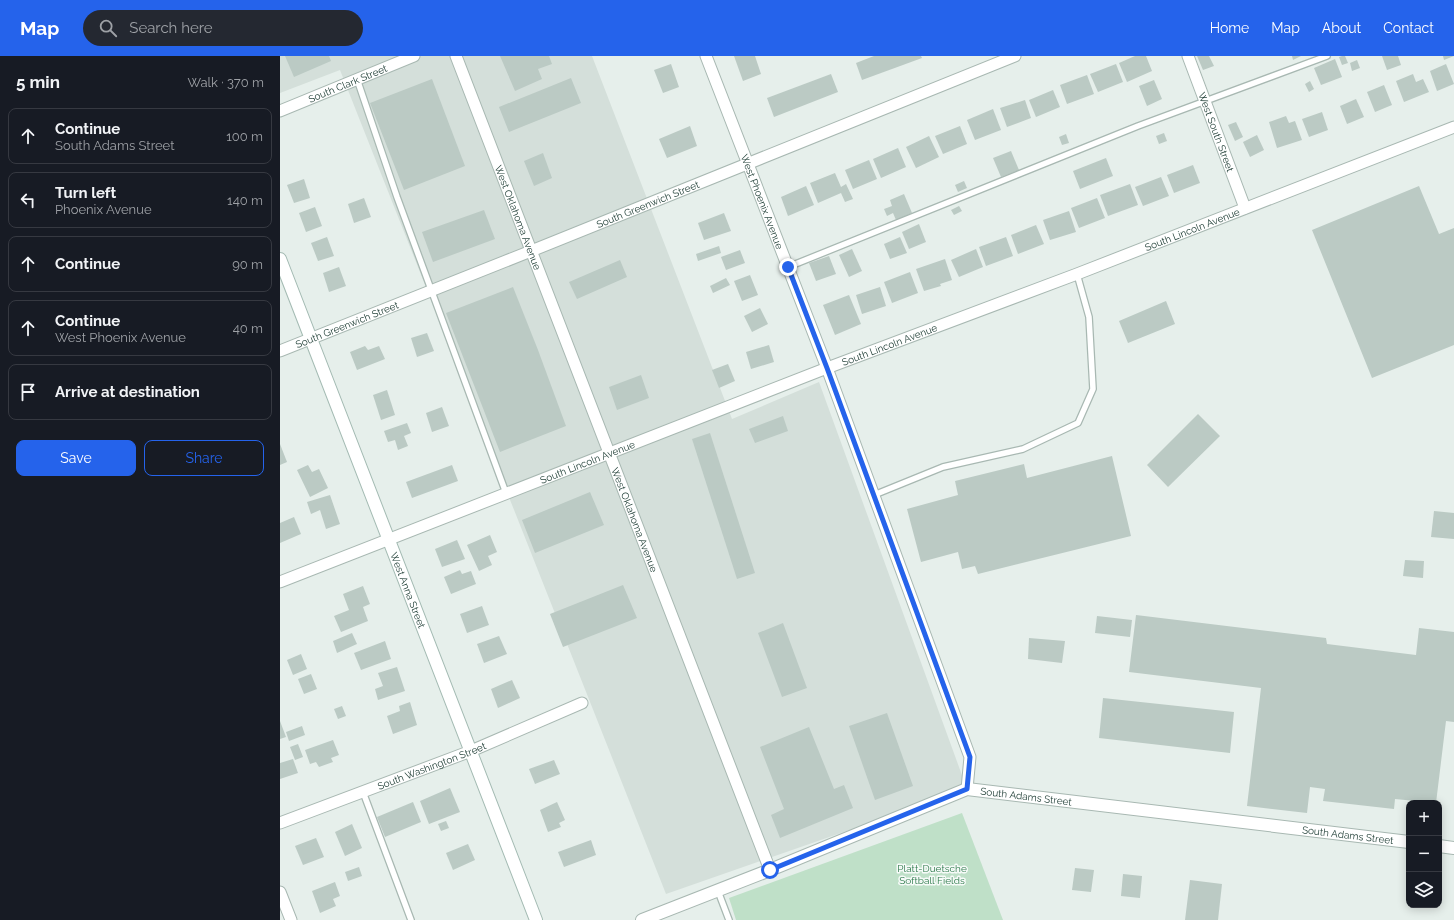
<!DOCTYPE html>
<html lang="en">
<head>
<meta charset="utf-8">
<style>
  :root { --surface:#171b24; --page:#242831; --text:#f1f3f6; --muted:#9ea1a6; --line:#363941; --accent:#2563eb }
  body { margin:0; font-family:Raleway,sans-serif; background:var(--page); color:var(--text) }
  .controls { position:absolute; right:12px; bottom:12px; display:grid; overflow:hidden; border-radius:8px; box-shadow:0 2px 10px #0003 }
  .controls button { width:36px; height:36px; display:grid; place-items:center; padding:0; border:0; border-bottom:1px solid var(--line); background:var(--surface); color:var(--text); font:20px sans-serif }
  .stop { position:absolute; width:12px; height:12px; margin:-9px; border:3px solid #2563eb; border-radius:50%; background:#fff }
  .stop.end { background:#2563eb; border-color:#fff; box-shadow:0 1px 4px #0008 }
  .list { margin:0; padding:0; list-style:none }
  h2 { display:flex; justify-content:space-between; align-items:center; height:52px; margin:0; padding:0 16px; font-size:17px }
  h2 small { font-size:13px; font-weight:400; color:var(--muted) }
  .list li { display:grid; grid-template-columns:26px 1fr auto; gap:12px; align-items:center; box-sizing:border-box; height:56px; margin:0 8px 8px; padding:0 8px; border:1px solid var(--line); border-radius:8px }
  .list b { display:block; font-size:15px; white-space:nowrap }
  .list p { margin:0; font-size:13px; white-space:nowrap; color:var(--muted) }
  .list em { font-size:13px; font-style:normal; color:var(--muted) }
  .actions { display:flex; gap:8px; padding:12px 16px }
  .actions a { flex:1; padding:9px 0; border:1px solid var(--accent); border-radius:8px; text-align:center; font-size:14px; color:var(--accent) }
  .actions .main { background:var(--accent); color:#fff }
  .icon { flex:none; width:22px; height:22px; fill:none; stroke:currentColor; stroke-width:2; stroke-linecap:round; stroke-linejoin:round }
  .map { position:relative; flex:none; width:1174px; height:864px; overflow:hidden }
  header { display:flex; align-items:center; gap:24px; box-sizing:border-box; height:56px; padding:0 20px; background:var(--accent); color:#fff }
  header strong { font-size:19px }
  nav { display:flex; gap:22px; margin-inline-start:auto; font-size:14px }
  .search { width:280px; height:36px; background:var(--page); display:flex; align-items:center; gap:10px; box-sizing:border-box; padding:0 14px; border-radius:22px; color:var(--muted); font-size:15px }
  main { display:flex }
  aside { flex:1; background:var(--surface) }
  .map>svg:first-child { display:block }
  .built { fill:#d4dfda }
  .green { fill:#bfe0c8 }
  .building { fill:#bbcac4 }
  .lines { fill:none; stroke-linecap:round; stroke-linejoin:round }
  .service-casing { stroke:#a8b8b2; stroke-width:8 }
  .minor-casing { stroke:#a8b8b2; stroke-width:13 }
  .tertiary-casing { stroke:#a8b8b2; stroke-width:14 }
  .secondary-casing { stroke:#a4bbb3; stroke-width:14 }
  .service { stroke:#fff; stroke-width:5.5 }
  .minor { stroke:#fff; stroke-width:11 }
  .tertiary { stroke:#fff; stroke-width:12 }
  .secondary { stroke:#fff; stroke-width:12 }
  .route { stroke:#2563eb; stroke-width:5 }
  .labels { text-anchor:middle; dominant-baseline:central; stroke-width:3; stroke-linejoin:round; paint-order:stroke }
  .street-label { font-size:10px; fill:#24423a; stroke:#f7fbf9 }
  .park-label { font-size:10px; fill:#2d7a4b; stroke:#f7fbf9 }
</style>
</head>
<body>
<header>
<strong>Map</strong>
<div class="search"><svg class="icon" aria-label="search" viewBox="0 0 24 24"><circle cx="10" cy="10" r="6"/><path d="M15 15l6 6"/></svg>Search here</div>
<nav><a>Home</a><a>Map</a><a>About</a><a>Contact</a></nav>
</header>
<main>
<aside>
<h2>5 min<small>Walk · 370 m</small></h2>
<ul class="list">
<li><svg class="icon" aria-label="ahead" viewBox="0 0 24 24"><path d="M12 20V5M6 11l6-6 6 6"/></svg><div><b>Continue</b><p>South Adams Street</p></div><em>100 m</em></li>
<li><svg class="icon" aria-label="left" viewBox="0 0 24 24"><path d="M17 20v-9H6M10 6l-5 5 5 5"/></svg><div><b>Turn left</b><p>Phoenix Avenue</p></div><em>140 m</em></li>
<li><svg class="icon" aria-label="ahead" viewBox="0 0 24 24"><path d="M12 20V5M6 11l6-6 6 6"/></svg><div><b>Continue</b></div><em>90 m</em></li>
<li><svg class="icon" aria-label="ahead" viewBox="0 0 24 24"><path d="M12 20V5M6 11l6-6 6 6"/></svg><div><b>Continue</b><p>West Phoenix Avenue</p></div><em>40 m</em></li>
<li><svg class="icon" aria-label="arrive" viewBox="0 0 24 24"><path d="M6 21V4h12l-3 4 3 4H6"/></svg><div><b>Arrive at destination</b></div></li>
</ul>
<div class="actions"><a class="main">Save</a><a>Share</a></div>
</aside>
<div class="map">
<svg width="1174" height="864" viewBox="0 0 1174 864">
  <rect width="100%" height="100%" fill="#e6efeb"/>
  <!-- built -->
  <polygon class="built" points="0,0 312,0 452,363 539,326 687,733 386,838 60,14 0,37"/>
  <!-- green -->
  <polygon class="green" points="682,757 723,864 456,864 449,842"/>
  <!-- building -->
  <g class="building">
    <polygon points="5,0 49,0 51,5 14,21"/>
    <polygon points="220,0 269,0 272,8 258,13 262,23 235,35"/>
    <polygon points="454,0 475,0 481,18 463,25"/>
    <polygon points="594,0 641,0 642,2 582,24 576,7"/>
    <polygon points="855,0 866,0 872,15 847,26 839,7"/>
    <polygon points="917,0 929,0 934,10 923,14"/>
    <polygon points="1012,0 1021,0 1013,4"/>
    <polygon points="1062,0 1065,0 1068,7 1062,9 1059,1"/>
    <polygon points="1102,0 1118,0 1121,9 1107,14"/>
    <polygon points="1163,0 1174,0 1164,4"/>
    <polygon points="1055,3 1062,21 1041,29 1034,12"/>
    <polygon points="1077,4 1080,12 1072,15 1070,7"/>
    <polygon points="391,8 399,31 383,37 374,14"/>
    <polygon points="836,8 843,26 818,36 810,18"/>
    <polygon points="1166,8 1174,28 1157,35 1150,15"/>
    <polygon points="551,18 558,36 494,61 487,42"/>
    <polygon points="1133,18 1136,26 1143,23 1149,36 1124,46 1116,25"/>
    <polygon points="807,19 814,38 787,48 780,29"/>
    <polygon points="291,22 301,47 229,76 219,51"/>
    <polygon points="152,23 185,110 124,134 90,47"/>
    <polygon points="874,24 882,43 867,50 859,30"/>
    <polygon points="1030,25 1034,33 1029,36 1025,28"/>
    <polygon points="1104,29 1112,49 1095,56 1087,36"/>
    <polygon points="773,34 780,51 756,61 749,44"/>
    <polygon points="1076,43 1084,61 1067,68 1060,50"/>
    <polygon points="745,44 751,62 727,71 720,52"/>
    <polygon points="713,53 721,74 695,84 687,64"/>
    <polygon points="1042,56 1048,74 1029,81 1022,63"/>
    <polygon points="1006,60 1009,67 1015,65 1022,84 997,92 989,66"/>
    <polygon points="956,66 963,81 955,85 948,69"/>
    <polygon points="410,70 417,90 387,102 379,83"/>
    <polygon points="680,70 687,88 663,98 655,80"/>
    <polygon points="884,77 887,85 879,88 876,80"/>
    <polygon points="786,78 789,87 782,89 779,81"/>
    <polygon points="977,79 984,94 970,101 963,86"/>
    <polygon points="649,80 659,101 636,112 626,91"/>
    <polygon points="618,92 626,111 601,122 593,103"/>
    <polygon points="731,95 739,114 721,121 713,102"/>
    <polygon points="263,97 272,122 254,130 244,105"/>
    <polygon points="826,102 833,120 800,133 793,115"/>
    <polygon points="589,104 597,123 573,133 565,114"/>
    <polygon points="913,109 920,127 894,137 887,119"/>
    <polygon points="555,117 561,131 566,128 573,143 565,146 561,137 538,147 530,127"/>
    <polygon points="881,121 889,140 863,150 855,131"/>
    <polygon points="24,123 30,142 14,147 7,129"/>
    <polygon points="684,125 687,132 678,136 675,129"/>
    <polygon points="850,128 858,149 828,160 820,139"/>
    <polygon points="526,130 534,149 508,160 501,141"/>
    <polygon points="1139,130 1159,178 1174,172 1174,289 1092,322 1032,174"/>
    <polygon points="624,138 632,157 616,164 613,157 607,160 604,153 612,150 610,144"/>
    <polygon points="84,142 91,161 74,167 68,148"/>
    <polygon points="817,142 825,162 799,172 791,152"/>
    <polygon points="679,150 682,155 674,159 671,154"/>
    <polygon points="35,151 42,170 26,176 19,157"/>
    <polygon points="204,154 215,183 153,206 142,176"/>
    <polygon points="789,155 796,176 770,184 763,164"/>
    <polygon points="444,157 451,175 424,184 418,167"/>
    <polygon points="639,168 646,186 629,193 622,176"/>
    <polygon points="756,169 764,188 738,198 731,179"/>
    <polygon points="47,181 54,200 38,205 31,187"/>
    <polygon points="620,181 627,197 610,203 604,188"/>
    <polygon points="726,181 733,200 706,210 699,191"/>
    <polygon points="439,190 441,197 418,205 416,198"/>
    <polygon points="572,193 582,215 569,221 559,199"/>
    <polygon points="696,193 703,211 679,221 671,204"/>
    <polygon points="460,194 465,207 446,214 441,201"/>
    <polygon points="549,200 556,218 536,225 529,207"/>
    <polygon points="665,203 672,224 660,228 661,230 644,235 636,213"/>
    <polygon points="340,204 347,221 297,243 289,226"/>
    <polygon points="59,211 66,230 49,236 43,217"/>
    <polygon points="630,216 638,237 612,247 604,226"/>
    <polygon points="470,219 478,239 462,245 454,225"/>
    <polygon points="446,222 450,229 433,237 430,230"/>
    <polygon points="233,231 258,294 286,370 220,396 166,257"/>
    <polygon points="600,231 606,250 582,258 576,239"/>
    <polygon points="569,239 581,268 555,279 543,249"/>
    <polygon points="886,245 895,268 848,287 839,265"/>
    <polygon points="480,252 488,268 472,276 464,260"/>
    <polygon points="147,277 154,295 137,301 131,282"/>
    <polygon points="489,289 494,306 471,313 466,296"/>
    <polygon points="85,290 88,294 99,290 105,303 77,314 70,296"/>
    <polygon points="448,308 455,325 439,332 432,314"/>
    <polygon points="361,319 369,342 337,354 329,331"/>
    <polygon points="107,334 115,359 101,364 93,339"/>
    <polygon points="162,351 169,370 152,376 146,357"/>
    <polygon points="918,358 940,380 888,431 867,409"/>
    <polygon points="503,360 508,375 475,387 469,373"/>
    <polygon points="127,367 131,377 124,380 128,390 118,394 115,384 108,386 104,375"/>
    <polygon points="430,377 475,517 457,523 412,383"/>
    <polygon points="0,388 7,406 0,409"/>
    <polygon points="832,400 851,480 698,518 695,510 682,513 678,496 641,506 627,453 678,439 675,425 744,408 747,422"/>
    <polygon points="28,409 32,416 39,413 48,432 30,441 17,414"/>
    <polygon points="172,409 178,425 132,442 126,426"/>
    <polygon points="310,436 324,469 255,497 242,464"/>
    <polygon points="50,439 60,468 46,473 40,454 31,458 27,446"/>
    <polygon points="1154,455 1174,457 1174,483 1151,481"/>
    <polygon points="14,461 21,478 0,487 0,467"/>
    <polygon points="210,479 217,496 208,500 212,509 199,515 187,489"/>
    <polygon points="177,484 185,503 162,511 155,493"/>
    <polygon points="1125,504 1144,505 1143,522 1123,520"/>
    <polygon points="180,514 182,518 191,515 196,528 171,538 164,521"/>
    <polygon points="343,529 357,562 283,591 270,558"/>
    <polygon points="83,530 90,548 83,551 88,565 61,576 54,560 69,554 63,538"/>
    <polygon points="202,550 209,569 187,577 180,558"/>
    <polygon points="856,559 1046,582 1047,588 1136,599 1139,572 1174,576 1174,666 1166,665 1156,747 1115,743 1114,753 1043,745 1045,733 1030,731 1027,757 967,750 981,632 849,616"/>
    <polygon points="817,560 852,564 850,581 815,577"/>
    <polygon points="503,567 527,632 502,641 478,577"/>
    <polygon points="72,577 77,588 57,597 53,585"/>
    <polygon points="219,580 227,598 204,607 197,588"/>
    <polygon points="749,582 785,585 782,607 748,603"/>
    <polygon points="105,585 111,603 81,614 74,597"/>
    <polygon points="21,598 27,613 13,619 7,604"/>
    <polygon points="117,611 125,635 98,644 95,633 103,630 98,617"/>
    <polygon points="31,618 37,633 24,638 18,623"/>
    <polygon points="232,624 240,642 218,652 211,633"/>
    <polygon points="823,642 954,656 950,697 819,682"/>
    <polygon points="130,646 137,669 113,678 107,660 120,655 119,650"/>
    <polygon points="62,650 66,660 58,663 54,653"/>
    <polygon points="607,657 633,730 595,744 569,670"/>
    <polygon points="0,665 6,681 0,683"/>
    <polygon points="22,670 25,679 9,685 6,676"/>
    <polygon points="529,671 554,733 564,729 573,752 500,782 491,759 504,753 480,691"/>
    <polygon points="53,684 59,699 51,702 53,706 39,711 36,706 30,708 25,694"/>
    <polygon points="18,688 23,701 15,704 10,691"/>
    <polygon points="13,703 18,717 0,723 0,707"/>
    <polygon points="274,704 280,718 255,728 249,713"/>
    <polygon points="170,732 180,756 149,768 140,745"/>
    <polygon points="133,746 141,766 105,781 97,761"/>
    <polygon points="277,746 285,764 279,767 281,771 268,776 260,754"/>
    <polygon points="166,765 169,772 161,775 158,768"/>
    <polygon points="72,768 82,792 65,800 55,776"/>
    <polygon points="36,782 44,801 23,809 15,790"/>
    <polygon points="311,784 316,799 284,811 278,796"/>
    <polygon points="188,788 195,804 173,814 166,797"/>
    <polygon points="79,811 82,820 68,825 65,816"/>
    <polygon points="795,812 814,814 811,836 792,834"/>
    <polygon points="843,818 862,820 860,842 841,840"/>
    <polygon points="910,824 942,828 938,864 905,864"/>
    <polygon points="55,826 60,840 53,843 56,850 40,857 32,835"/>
  </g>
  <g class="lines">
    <!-- service casing -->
    <g class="service-casing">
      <g id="service">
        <polyline points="77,23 117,141 226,437"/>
        <polyline points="508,211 858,70 1047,0"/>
        <polyline points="594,439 663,411 743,393 798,367 813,333 809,261 797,218"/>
        <polyline points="83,736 131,864"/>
        <polyline points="438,835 449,864"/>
      </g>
    </g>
    <!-- minor casing -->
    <g class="minor-casing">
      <g id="minor">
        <path id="s1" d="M176 0 490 814"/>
        <path id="s2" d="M426 0 547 312 690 701 687 733"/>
        <path id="s3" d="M908 0 965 152"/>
        <path id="s4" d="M0 55 134 0"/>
        <path id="s5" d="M0 295 251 195 735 0"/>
        <path id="s6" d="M0 526 547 312 797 218 1174 71"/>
        <path id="s7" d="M0 767 191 695 302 647"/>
        <polyline points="0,836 11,864"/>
      </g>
    </g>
    <!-- tertiary casing -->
    <g class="tertiary-casing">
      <g id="tertiary">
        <polyline points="1159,790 1174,792"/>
        <path id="s8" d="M362 864 490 814 687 733 1129 786"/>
      </g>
    </g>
    <!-- secondary casing -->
    <g class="secondary-casing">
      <g id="secondary">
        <path id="s9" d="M0 203 256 864"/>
      </g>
    </g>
    <!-- service -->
    <use href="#service" class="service"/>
    <!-- minor -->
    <use href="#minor" class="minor"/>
    <!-- tertiary -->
    <use href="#tertiary" class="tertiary"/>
    <!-- secondary -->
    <use href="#secondary" class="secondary"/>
  </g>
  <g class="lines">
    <!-- route -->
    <polyline class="route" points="490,814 687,733 690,701 547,312 508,211"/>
  </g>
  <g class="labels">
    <!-- street labels -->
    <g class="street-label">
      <text stroke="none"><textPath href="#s4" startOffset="73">South Clark Street</textPath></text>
      <text stroke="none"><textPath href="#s3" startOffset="81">West South Street</textPath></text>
      <text stroke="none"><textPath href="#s2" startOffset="156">West Phoenix Avenue</textPath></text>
      <text stroke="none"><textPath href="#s5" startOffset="396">South Greenwich Street</textPath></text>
      <text stroke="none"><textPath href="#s1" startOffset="173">West Oklahoma Avenue</textPath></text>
      <text stroke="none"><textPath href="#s6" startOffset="978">South Lincoln Avenue</textPath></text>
      <text stroke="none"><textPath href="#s5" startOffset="72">South Greenwich Street</textPath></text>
      <text stroke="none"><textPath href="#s6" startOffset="654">South Lincoln Avenue</textPath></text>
      <text stroke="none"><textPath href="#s6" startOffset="330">South Lincoln Avenue</textPath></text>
      <text stroke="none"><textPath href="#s1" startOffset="497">West Oklahoma Avenue</textPath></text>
      <text stroke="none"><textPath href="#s9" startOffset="355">West Anna Street</textPath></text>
      <text stroke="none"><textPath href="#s7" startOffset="162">South Washington Street</textPath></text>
      <text stroke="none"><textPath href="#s8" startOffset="410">South Adams Street</textPath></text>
      <text stroke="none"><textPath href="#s8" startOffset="734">South Adams Street</textPath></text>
    </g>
    <!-- park labels -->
    <g class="park-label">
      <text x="652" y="812">Platt-Duetsche<tspan x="652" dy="12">Softball Fields</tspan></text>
    </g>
  </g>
</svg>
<div class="controls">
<button>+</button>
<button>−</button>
<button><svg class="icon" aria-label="layers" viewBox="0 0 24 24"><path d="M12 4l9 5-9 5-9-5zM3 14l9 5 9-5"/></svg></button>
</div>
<div class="stop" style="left:490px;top:814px"></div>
<div class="stop end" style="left:508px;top:211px"></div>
</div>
</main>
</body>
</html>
